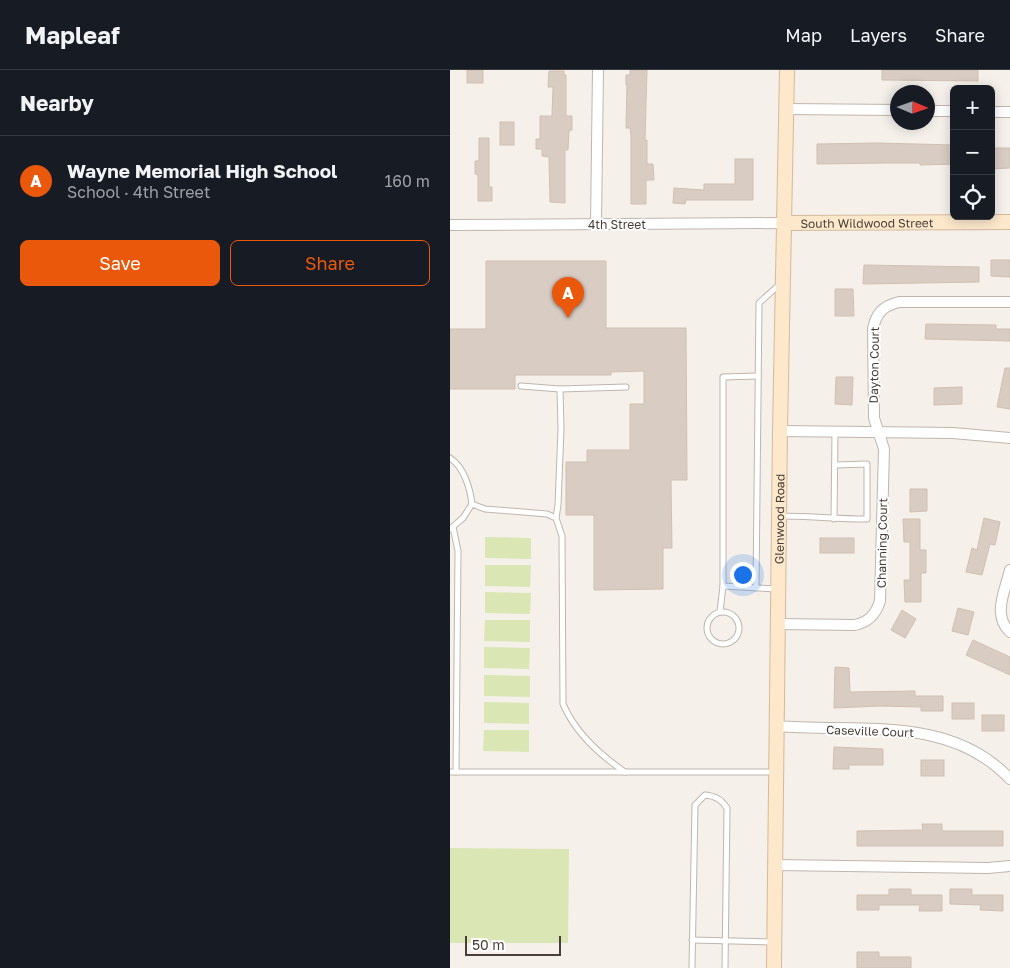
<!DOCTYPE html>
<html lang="en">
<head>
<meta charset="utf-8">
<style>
  :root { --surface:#171b24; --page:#242831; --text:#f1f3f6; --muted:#9ea1a6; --line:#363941; --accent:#ea580c }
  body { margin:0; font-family:"Golos Text",sans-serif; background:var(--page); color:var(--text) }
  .controls { position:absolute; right:15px; top:15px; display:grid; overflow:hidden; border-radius:8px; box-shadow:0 2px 12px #0003 }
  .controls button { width:45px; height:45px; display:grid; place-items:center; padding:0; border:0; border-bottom:1px solid var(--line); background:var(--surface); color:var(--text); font:25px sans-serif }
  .compass { position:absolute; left:440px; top:15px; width:45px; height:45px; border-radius:50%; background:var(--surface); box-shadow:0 2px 12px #0003; rotate:92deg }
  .scale { position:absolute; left:15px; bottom:12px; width:96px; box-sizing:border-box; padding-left:5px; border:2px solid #493f38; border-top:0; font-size:14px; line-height:18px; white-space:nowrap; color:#493f38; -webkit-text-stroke:4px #fff; paint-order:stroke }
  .you { position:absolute; left:292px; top:504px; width:18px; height:18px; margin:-12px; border:4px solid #fff; border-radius:50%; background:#1a73e8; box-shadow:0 0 0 8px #1a73e833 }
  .badge { display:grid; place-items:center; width:32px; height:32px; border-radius:50%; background:var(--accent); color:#fff; font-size:16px; font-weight:700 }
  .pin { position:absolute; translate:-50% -41px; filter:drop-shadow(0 1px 2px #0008) }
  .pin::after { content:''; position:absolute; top:26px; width:18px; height:15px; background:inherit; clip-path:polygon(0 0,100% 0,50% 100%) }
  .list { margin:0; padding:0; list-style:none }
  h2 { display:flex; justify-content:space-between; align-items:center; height:65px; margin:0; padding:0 20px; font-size:21px }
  h2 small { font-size:16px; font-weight:400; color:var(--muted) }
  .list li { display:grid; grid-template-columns:32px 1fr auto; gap:15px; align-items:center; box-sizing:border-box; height:90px; padding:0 20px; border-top:1px solid var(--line) }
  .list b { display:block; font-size:19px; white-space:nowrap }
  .list p { margin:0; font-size:16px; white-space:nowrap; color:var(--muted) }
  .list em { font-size:16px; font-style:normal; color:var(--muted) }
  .actions { display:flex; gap:10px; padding:15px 20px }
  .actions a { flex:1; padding:11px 0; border:1px solid var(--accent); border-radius:8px; text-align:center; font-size:18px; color:var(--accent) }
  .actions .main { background:var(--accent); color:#fff }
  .icon { flex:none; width:28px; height:28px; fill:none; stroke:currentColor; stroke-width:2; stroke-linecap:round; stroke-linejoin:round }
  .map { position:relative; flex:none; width:560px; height:898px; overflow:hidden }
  header { display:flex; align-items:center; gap:30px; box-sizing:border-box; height:70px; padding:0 25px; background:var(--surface); border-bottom:1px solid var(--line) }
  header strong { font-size:24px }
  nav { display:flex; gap:28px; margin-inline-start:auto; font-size:18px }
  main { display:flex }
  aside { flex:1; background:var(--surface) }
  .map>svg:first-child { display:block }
  .park { fill:#dae7b4 }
  .building { fill:#d9ccc3; stroke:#d1c0b3 }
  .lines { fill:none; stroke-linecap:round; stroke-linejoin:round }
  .lane-casing { stroke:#c0b6ad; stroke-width:7 }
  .street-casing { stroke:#c0b6ad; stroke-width:12 }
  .secondary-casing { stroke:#d3ba9b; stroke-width:16 }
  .lane { stroke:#fff; stroke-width:5 }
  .street { stroke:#fff; stroke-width:10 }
  .secondary { stroke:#fde8cc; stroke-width:14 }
  .labels { text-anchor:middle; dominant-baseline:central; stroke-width:4; stroke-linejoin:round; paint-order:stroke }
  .street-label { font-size:12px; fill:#493f38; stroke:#fff }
</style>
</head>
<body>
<header>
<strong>Mapleaf</strong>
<nav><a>Map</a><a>Layers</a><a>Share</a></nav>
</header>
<main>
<aside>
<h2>Nearby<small></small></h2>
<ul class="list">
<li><span class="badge">A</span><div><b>Wayne Memorial High School</b><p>School · 4th Street</p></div><em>160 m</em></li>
</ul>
<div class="actions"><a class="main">Save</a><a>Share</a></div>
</aside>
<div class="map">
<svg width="560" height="898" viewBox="0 0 560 898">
  <rect width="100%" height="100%" fill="#f5f0ea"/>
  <!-- park -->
  <g class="park">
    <polygon points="35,467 81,468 81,489 35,488"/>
    <polygon points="35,495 81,495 80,517 35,516"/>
    <polygon points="35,522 81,523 80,544 35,543"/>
    <polygon points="35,550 80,550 80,572 34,571"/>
    <polygon points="34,577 80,578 79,599 34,598"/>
    <polygon points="34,605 80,606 80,627 34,626"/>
    <polygon points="34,632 79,633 79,654 34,653"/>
    <polygon points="34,660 79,660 79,682 33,681"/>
    <polygon points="0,778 119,779 118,873 0,873"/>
  </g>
  <!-- building -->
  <g class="building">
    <rect x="17" y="0" width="16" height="13"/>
    <polygon points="180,0 197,0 195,70 197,70 197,94 203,94 204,110 196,110 196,134 181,134 181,65 180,58 176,58 177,16 176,15 176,5 180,5"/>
    <polygon points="432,0 528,0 528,11 432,10"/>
    <polygon points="99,1 114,1 114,5 116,5 116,46 122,46 122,60 119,61 118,80 115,80 115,133 100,132 99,87 92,86 92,79 86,79 86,69 90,69 90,46 102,46 103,17 98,17"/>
    <rect x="50" y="52" width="14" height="23"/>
    <polygon points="29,68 39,68 39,117 42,117 42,131 28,131 28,105 25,104 25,91 29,91"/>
    <polygon points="427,73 504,75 504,94 470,95 470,93 436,93 367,94 367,74"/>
    <polygon points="541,78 560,78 560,98 541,99"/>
    <polygon points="285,89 303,89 303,130 236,130 235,134 223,133 224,118 254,120 254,114 285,114"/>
    <polygon points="541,190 560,190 560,207 541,206"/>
    <polygon points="36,191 156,191 156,258 236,258 237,410 221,410 222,478 213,478 213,519 144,520 144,445 116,445 116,392 137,392 137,380 180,380 180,334 194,334 194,301 161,302 161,305 65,305 65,319 0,319 0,259 36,259"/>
    <polygon points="414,195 529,197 529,212 413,214"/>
    <polygon points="385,219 403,219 404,246 385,246"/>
    <polygon points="476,254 546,255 546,259 560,259 560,271 475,269"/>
    <polygon points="555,298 560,298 560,339 547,337"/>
    <polygon points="386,307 403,307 402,335 385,334"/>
    <polygon points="512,317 512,334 484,335 484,318"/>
    <polygon points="460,419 477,419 477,441 460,442"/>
    <polygon points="534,448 550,452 545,475 540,474 532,505 516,502 522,478 527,480"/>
    <polygon points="453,449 470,449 470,480 476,480 476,503 471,503 471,532 455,532 454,510 460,510 460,472 454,472"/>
    <rect x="370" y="468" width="34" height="15"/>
    <polygon points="508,538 524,542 518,565 502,561"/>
    <polygon points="452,540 466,549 455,568 441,560"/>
    <polygon points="523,570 560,587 560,605 516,585"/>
    <polygon points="385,597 399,598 400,622 465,621 465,626 493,626 493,641 471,641 471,637 430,636 384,638"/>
    <rect x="502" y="633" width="22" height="16"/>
    <rect x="532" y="645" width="22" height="16"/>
    <polygon points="384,677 433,679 433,695 399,695 399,699 383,699"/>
    <rect x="471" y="690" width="23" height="16"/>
    <polygon points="472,754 492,754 492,761 553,761 553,776 407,776 407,761 473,760"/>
    <polygon points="439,819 461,819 461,825 492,825 492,841 469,841 470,835 429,835 429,840 407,840 407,825 439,825"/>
    <polygon points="500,819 522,819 522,825 553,825 553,841 530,840 531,835 500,834"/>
    <polygon points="407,882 429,882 429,887 461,887 461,898 407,898"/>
  </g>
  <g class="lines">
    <!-- lane casing -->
    <g class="lane-casing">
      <g id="lane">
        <polyline points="308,306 273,307 273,516 327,519"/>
        <polyline points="71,316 110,319 176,317"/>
        <path d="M0 388C14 397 20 418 22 434"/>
        <path d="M329 446C359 446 387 449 417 449V394L385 395"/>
        <polyline points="106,448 108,435 111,359 110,319"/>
        <polyline points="384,449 385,362"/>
        <polyline points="3,457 8,481 6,702"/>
        <path d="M0 459 13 448 22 434 35 439 97 444 106 448 112 466 113 634C125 662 150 685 175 702"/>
        <polyline points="306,518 309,233 330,214"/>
        <circle cx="273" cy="558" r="16"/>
        <polyline points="270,542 273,516"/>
        <polyline points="0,702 324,702"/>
        <polyline points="242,870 323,872"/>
        <path d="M242 898 245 735 255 725C265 726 271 729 277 738L275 898"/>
      </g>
    </g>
    <!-- street casing -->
    <g class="street-casing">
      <g id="street">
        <polyline points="336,39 448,40"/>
        <polyline points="478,41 504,41"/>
        <polyline points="541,42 560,42"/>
        <polyline points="146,154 148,0"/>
        <polyline points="0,155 333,153"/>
        <polyline points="330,361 503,363 560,368"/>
        <path d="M560 500C555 521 542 545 560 562"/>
        <path d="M328 554 405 555C419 552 426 544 430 531L434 379 424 348 423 259C426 243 433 236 449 232H560"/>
        <path d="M327 656C407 663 499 644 560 709"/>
        <polyline points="325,795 538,798 560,796"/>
      </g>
    </g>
    <!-- secondary casing -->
    <g class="secondary-casing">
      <g id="secondary">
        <path id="s1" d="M333 153 560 152"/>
        <path id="s2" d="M324 898 330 361 337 0"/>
      </g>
    </g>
    <!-- lane -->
    <use href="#lane" class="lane"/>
    <!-- street -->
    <use href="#street" class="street"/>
    <!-- secondary -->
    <use href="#secondary" class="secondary"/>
  </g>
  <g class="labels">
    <!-- street labels -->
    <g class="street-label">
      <text stroke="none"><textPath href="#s1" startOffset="84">South Wildwood Street</textPath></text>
      <text x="167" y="154">4th Street</text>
      <text transform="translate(424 295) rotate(-89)">Dayton Court</text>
      <text stroke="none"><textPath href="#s2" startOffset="449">Glenwood Road</textPath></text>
      <text transform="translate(432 473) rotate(-89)">Channing Court</text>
      <text transform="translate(420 661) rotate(2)">Caseville Court</text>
    </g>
  </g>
</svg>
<div class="controls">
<button>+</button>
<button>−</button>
<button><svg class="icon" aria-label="locate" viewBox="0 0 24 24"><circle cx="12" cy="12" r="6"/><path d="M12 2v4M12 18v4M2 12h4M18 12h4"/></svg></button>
</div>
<svg class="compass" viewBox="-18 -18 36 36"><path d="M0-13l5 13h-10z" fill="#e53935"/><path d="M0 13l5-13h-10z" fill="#9ea1a6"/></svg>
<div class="scale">50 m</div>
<div class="you"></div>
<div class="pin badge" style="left:118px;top:248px">A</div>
</div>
</main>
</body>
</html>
